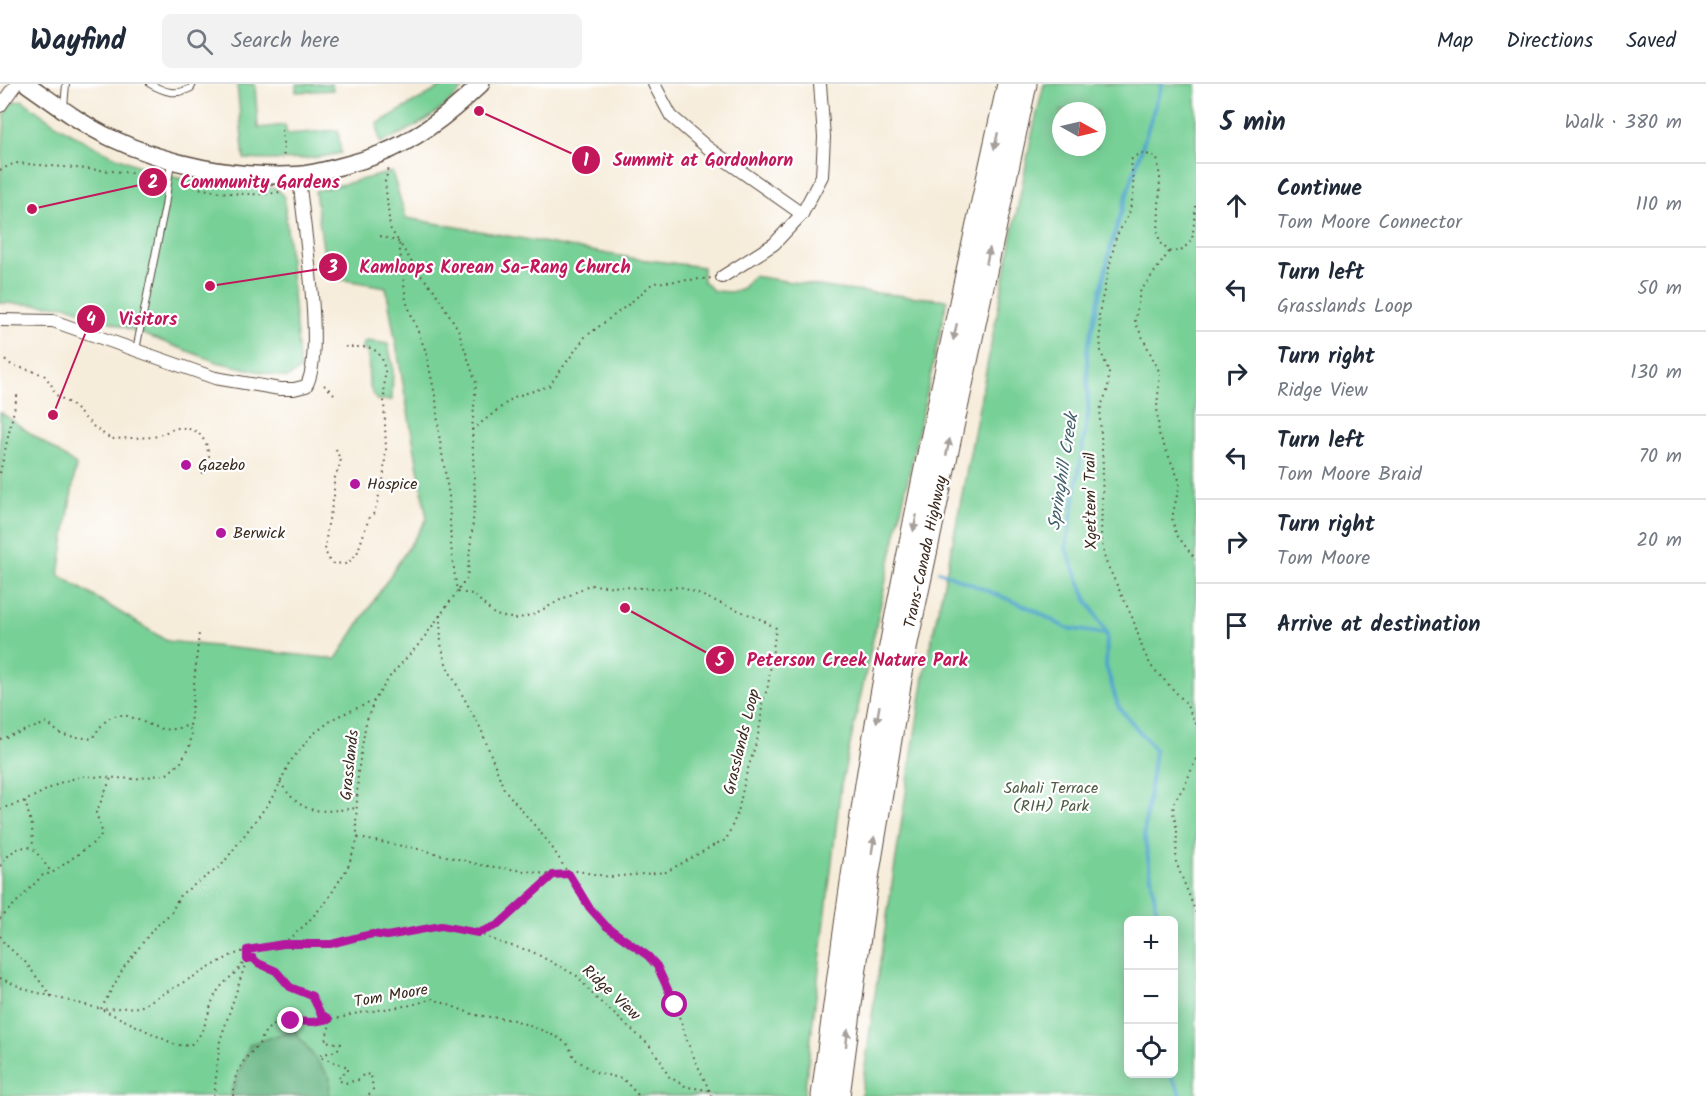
<!DOCTYPE html>
<html lang="en">
<head>
<meta charset="utf-8">
<style>
  :root { --surface:#fff; --page:#f2f2f3; --text:#1f2937; --muted:#747a83; --line:#e0e1e3 }
  body { margin:0; font-family:Kalam,sans-serif; background:var(--page); color:var(--text) }
  .controls { position:absolute; right:18px; bottom:18px; display:grid; overflow:hidden; border-radius:9px; box-shadow:0 3px 15px #0003 }
  .controls button { width:54px; height:54px; display:grid; place-items:center; padding:0; border:0; border-bottom:2px solid var(--line); background:var(--surface); color:var(--text); font:30px sans-serif }
  .compass { position:absolute; left:1052px; top:18px; width:54px; height:54px; border-radius:50%; background:var(--surface); box-shadow:0 3px 15px #0003; rotate:98deg }
  .stop { position:absolute; width:18px; height:18px; margin:-14px; border:4px solid #b5179e; border-radius:50%; background:#fff }
  .stop.end { background:#b5179e; border-color:#fff; box-shadow:0 2px 6px #0008 }
  .list { margin:0; padding:0; list-style:none }
  h2 { display:flex; justify-content:space-between; align-items:center; height:78px; margin:0; padding:0 24px; font-size:26px }
  h2 small { font-size:20px; font-weight:400; color:var(--muted) }
  .list li { display:grid; grid-template-columns:39px 1fr auto; gap:18px; align-items:center; box-sizing:border-box; height:84px; padding:0 24px; border-top:2px solid var(--line) }
  .list b { display:block; font-size:22px; white-space:nowrap }
  .list p { margin:0; font-size:20px; white-space:nowrap; color:var(--muted) }
  .list em { font-size:20px; font-style:normal; color:var(--muted) }
  .icon { flex:none; width:33px; height:33px; fill:none; stroke:currentColor; stroke-width:2; stroke-linecap:round; stroke-linejoin:round }
  .map { position:relative; flex:none; width:1196px; height:1012px; overflow:hidden }
  header { display:flex; align-items:center; gap:36px; box-sizing:border-box; height:84px; padding:0 30px; background:var(--surface); border-bottom:2px solid var(--line) }
  header strong { font-size:28px }
  nav { display:flex; gap:33px; margin-inline-start:auto; font-size:21px }
  .search { width:420px; height:54px; background:var(--page); display:flex; align-items:center; gap:15px; box-sizing:border-box; padding:0 21px; border-radius:9px; color:var(--muted); font-size:22px }
  main { display:flex }
  aside { flex:1; background:var(--surface) }
  .map>svg:first-child { display:block }
  .green { fill:#77d096; stroke:#597d5a; stroke-width:1.5; fill-rule:evenodd }
  .forest { fill:#61b27f; stroke:#4e6e4e; stroke-width:1.5 }
  .lines { fill:none; stroke-linecap:round; stroke-linejoin:round }
  .stream { stroke:#4da5ca; stroke-width:4 }
  .service-casing { stroke:#57473a; stroke-width:8 }
  .minor-casing { stroke:#57473a; stroke-width:14 }
  .secondary-casing { stroke:#57473a; stroke-width:19 }
  .motorway-casing { stroke:#57473a; stroke-width:23 }
  .path { stroke:#57473a; stroke-width:2; stroke-dasharray:1.5 4.5; stroke-linecap:butt }
  .service { stroke:#fff; stroke-width:6 }
  .minor { stroke:#fff; stroke-width:12 }
  .secondary { stroke:#fff; stroke-width:16 }
  .motorway { stroke:#fff; stroke-width:21 }
  .oneway { fill:#a79f9a }
  .route { stroke:#b5179e; stroke-width:8 }
  .poi-dot { fill:#b5179e; stroke:#fff; stroke-width:2 }
  .labels { text-anchor:middle; dominant-baseline:central; stroke-width:4.5; stroke-linejoin:round; paint-order:stroke }
  .poi-label { font-size:16px; fill:#3b2a1e; stroke:#fff; text-anchor:start }
  .street-label { font-size:16px; fill:#3b2a1e; stroke:#fff }
  .park-label { font-size:16px; fill:#4d5c42; stroke:#fff }
  .water-label { font-size:18px; font-style:italic; fill:#43616b; stroke:#fff }
  .leader { fill:none; stroke:#c2185b; stroke-width:2 }
  .callout-dot { fill:#c2185b; stroke:#fff; stroke-width:2 }
  .mark-label { font-size:18px; text-anchor:middle; font-weight:bold; fill:#fff }
  .callout-label { font-size:18px; text-anchor:middle; font-weight:bold; fill:#c2185b; stroke:#fff; stroke-width:4.5; stroke-linejoin:round; paint-order:stroke }
</style>
</head>
<body>
<header>
<strong>Wayfind</strong>
<div class="search"><svg class="icon" aria-label="search" viewBox="0 0 24 24"><circle cx="10" cy="10" r="6"/><path d="M15 15l6 6"/></svg>Search here</div>
<nav><a>Map</a><a>Directions</a><a>Saved</a></nav>
</header>
<main>
<div class="map">
<svg width="1196" height="1012" viewBox="0 0 1196 1012">
  <rect width="100%" height="100%" fill="#fff"/>
  <filter id="ink" filterUnits="userSpaceOnUse"><feTurbulence type="fractalNoise" baseFrequency=".0167" numOctaves="2"/><feDisplacementMap in="SourceGraphic" scale="12" xChannelSelector="R" yChannelSelector="G"/><feConvolveMatrix kernelMatrix="1 2 1 2 8 2 1 2 1" color-interpolation-filters="sRGB"/></filter>
  <filter id="wash" filterUnits="userSpaceOnUse"><feTurbulence type="fractalNoise" baseFrequency=".008" numOctaves="4" result="noise"/><feDisplacementMap in="SourceGraphic" scale="24" xChannelSelector="R" yChannelSelector="G"/><feGaussianBlur stdDeviation="1.35" result="paint"/><feColorMatrix in="noise" values="0 0 0 0 0 0 0 0 0 0 0 0 0 0 0 0 0 1.4 0 .05"/><feComposite in="paint" operator="in"/></filter>
  <g filter="url(#wash)">
    <rect width="100%" height="100%" fill="#f6ecda"/>
    <!-- green -->
    <g class="green">
      <path d="M237 0H255L258 44 285 41 287 50 338 46 341 69C309 77 277 77 244 75Z"/>
      <polygon points="296,0 332,0 333,6 296,8"/>
      <path d="M446 0H467C440 31 417 43 380 59L377 40Z"/>
      <path d="M1044 0H1196V1012H861L875 910 924 592 953 457 1031 55ZM1061 27H1097V63H1061ZM1128 836H1174V990H1128Z"/>
      <path d="M22 16C66 50 114 76 167 91 202 101 240 102 276 104L284 112 300 286 287 294 217 278 68 222 0 219V102L5 29 11 19Z"/>
      <polygon points="392,88 406,134 631,174 703,183 703,197 714,207 731,208 743,204 753,192 845,206 947,216 841,702 804,1012 0,1012 0,328 76,381 59,491 167,557 336,575 427,435 386,203 327,193 315,107"/>
      <path d="M368 257 388 260 393 283 392 316H377C363 298 372 287 367 268L362 265 364 258Z"/>
    </g>
    <!-- forest -->
    <polygon class="forest" points="294,946 330,994 329,1012 230,1012 250,960"/>
    <g class="lines">
      <!-- stream -->
      <g class="stream">
        <polyline points="939,487 1032,525 1066,544 1107,550"/>
        <polyline points="1158,836 1144,749 1155,666 1118,622 1106,582 1107,550 1086,514 1066,465 1088,330 1087,266 1112,158 1162,0"/>
        <polyline points="1170,990 1182,1012"/>
      </g>
    </g>
  </g>
  <g filter="url(#ink)">
    <g class="lines">
      <!-- service casing -->
      <g class="service-casing">
        <g id="service">
          <path d="M150 0C165 8 175 12 191 4L193 0"/>
          <polyline points="64,23 66,0"/>
          <polyline points="136,266 165,122 171,77"/>
        </g>
      </g>
      <!-- minor casing -->
      <g class="minor-casing">
        <g id="minor">
          <polyline points="654,0 671,32 708,64 802,130"/>
          <polyline points="0,22 16,0"/>
          <polyline points="722,193 774,160 802,130 822,92 824,53 820,0"/>
          <path d="M0 236 53 237 215 294 280 305H294L306 302C326 270 302 135 299 91"/>
        </g>
      </g>
      <!-- secondary casing -->
      <g class="secondary-casing">
        <path id="secondary" d="M27 0C54 19 81 40 111 54 168 81 234 94 297 91 316 90 362 77 380 70 419 55 452 28 481 0"/>
      </g>
      <!-- motorway casing -->
      <g class="motorway-casing">
        <g id="motorway">
          <path d="M822 1012C842 860 862 708 891 557 926 371 967 185 1008 0"/>
          <polyline points="839,1012 867,800 907,559 1026,0"/>
        </g>
      </g>
      <!-- path -->
      <g class="path">
        <polyline points="282,46 284,67 283,76"/>
        <polyline points="0,86 15,79 160,91"/>
        <path d="M183 94 182 99C201 108 267 115 285 106"/>
        <path d="M1196 122 1192 156 1181 167H1169L1161 160 1158 151 1160 94 1157 74C1146 69 1139 67 1131 76L1134 107 1129 130 1116 153 1099 229 1101 268 1109 288 1108 305 1101 322 1100 335 1103 382 1101 453 1105 476 1133 535 1143 566 1151 582 1185 618 1196 640"/>
        <polyline points="1169,168 1140,208 1135,238 1160,289 1157,323 1159,350 1180,398 1172,434 1176,450 1196,476"/>
        <polyline points="0,273 10,280 44,291 51,300 55,310 73,322 95,344 111,355 154,353 176,344 186,344 198,348 206,359 209,372 202,391"/>
        <polyline points="324,301 334,310"/>
        <polyline points="472,346 514,313 549,302 585,253 629,220 653,199 712,194"/>
        <polyline points="336,365 341,378 334,396 334,412 327,445 325,467 331,479 347,480 357,470 369,434 374,429 383,398 386,365 384,316 385,287 382,274 376,267 368,263 343,263"/>
        <polyline points="0,389 18,308"/>
        <polyline points="440,531 441,560 447,583 481,645 504,705 550,760 589,823 606,842 648,871 657,882 675,921 691,967 712,1012"/>
        <polyline points="374,617 336,633 312,651 289,679 274,712 221,782 180,811 171,829 154,844 124,883 101,925 140,923 230,872 247,866 283,860 331,860 358,853 373,850 387,852 441,842 478,849 501,859 531,867 577,892 596,914 649,961 661,977 668,992 687,1003 709,1006"/>
        <path d="M0 655 47 639 62 651 92 655C116 615 128 635 162 645 170 647 182 643 190 641L199 549"/>
        <polyline points="1196,675 1185,701 1174,718 1173,728 1177,746 1176,778 1196,829"/>
        <path d="M280 698C303 733 319 728 357 724"/>
        <polyline points="25,717 32,742 33,764"/>
        <polyline points="0,725 25,717 62,698 83,692 134,695 167,690 181,678 190,661 192,649 188,642"/>
        <polyline points="358,754 419,765 481,781 553,791 564,791 577,787 610,793 666,788 718,759 726,756 738,728 746,691 757,656 761,636 762,620 768,602 776,544 760,535 681,503 657,505 589,501 534,530 516,535 495,531 473,510 457,508 467,494 472,447 475,416 472,346 476,299 458,245 434,206 418,188 399,158 380,152"/>
        <path d="M0 782C9 770 17 760 33 764L52 789"/>
        <polyline points="0,835 43,791 52,789 100,754 102,747 96,729 111,694"/>
        <polyline points="478,849 498,841 553,791"/>
        <polyline points="0,852 4,859 26,879 51,912"/>
        <polyline points="283,860 306,840 326,818 348,783 358,754 356,741 358,688 366,638 374,617 391,591 420,559 457,508 451,462 449,412 439,351 436,316 426,268 406,217 399,158 390,144 385,97 390,81"/>
        <path d="M0 894 27 906 101 925 174 960C182 962 191 963 196 956 208 942 208 922 217 908 227 892 247 885 247 866"/>
        <path d="M214 1012 220 957 247 875 253 874 258 879 276 887 283 893 290 903 312 912 321 930 331 937 325 957 341 960C339 968 329 969 321 970L320 973 348 983V987L340 992 338 996 345 999 358 996 364 990 371 991 373 1005 368 1012"/>
        <polyline points="233,1012 236,991 245,975 259,960 266,946 277,939 291,937 313,938 337,935 353,930 411,921 433,915 475,931 514,936 541,946 559,954 568,961 575,975 595,988 623,995 639,1012"/>
      </g>
      <!-- service -->
      <use href="#service" class="service"/>
      <!-- minor -->
      <use href="#minor" class="minor"/>
      <!-- secondary -->
      <use href="#secondary" class="secondary"/>
      <!-- motorway -->
      <use href="#motorway" class="motorway"/>
    </g>
    <!-- one-way arrows -->
    <defs><path id="oneway-solid" d="M-6-.8H1V-3.2L6.5 0L1 3.2V.8H-6Z" transform="scale(1.5)"/></defs>
    <g class="oneway">
      <use href="#oneway-solid" transform="translate(996 57) rotate(102)"/>
      <use href="#oneway-solid" transform="translate(988 172) rotate(-78)"/>
      <use href="#oneway-solid" transform="translate(955 248) rotate(102)"/>
      <use href="#oneway-solid" transform="translate(948 363) rotate(-78)"/>
      <use href="#oneway-solid" transform="translate(915 439) rotate(101)"/>
      <use href="#oneway-solid" transform="translate(878 630) rotate(100)"/>
      <use href="#oneway-solid" transform="translate(873 761) rotate(-81)"/>
      <use href="#oneway-solid" transform="translate(847 954) rotate(-83)"/>
    </g>
  </g>
  <g class="lines" filter="url(#ink)">
    <!-- route -->
    <polyline class="route" points="291,937 313,938 329,935 321,930 312,912 290,903 276,887 258,879 253,874 247,875 247,866 283,860 331,860 358,853 373,850 387,852 441,842 478,849 498,841 553,791 569,790 589,823 606,842 648,872 657,882 675,921"/>
  </g>
  <!-- markers -->
  <g class="poi-dot">
    <circle cx="186" cy="381" r="6"/>
    <circle cx="355" cy="400" r="6"/>
    <circle cx="221" cy="449" r="6"/>
  </g>
  <g class="labels">
    <!-- poi labels -->
    <g class="poi-label">
      <text x="198" y="381">Gazebo</text>
      <text x="367" y="400">Hospice</text>
      <text x="233" y="449">Berwick</text>
    </g>
    <!-- street labels -->
    <g class="street-label">
      <text transform="translate(1091 417) rotate(-91)">Xget'tem' Trail</text>
      <text transform="translate(926 468) rotate(-78)">Trans-Canada Highway</text>
      <text transform="translate(742 658) rotate(-76)">Grasslands Loop</text>
      <text transform="translate(350 681) rotate(-84)">Grasslands</text>
      <text transform="translate(611 909) rotate(43)">Ridge View</text>
      <text transform="translate(391 912) rotate(-10)">Tom Moore</text>
    </g>
    <!-- park labels -->
    <g class="park-label">
      <text x="1051" y="704">Sahali Terrace<tspan x="1051" dy="18">(RIH) Park</tspan></text>
    </g>
    <!-- water labels -->
    <g class="water-label">
      <text transform="translate(1064 388) rotate(-81)">Springhill Creek</text>
    </g>
  </g>
  <!-- callouts -->
  <path class="leader" d="M479 27L586 76M32 125L153 98M210 202L333 183M53 331L91 235M625 524L720 576"/>
  <g class="callout-dot">
    <circle cx="479" cy="27" r="6"/>
    <circle cx="32" cy="125" r="6"/>
    <circle cx="210" cy="202" r="6"/>
    <circle cx="53" cy="331" r="6"/>
    <circle cx="625" cy="524" r="6"/>
    <circle cx="586" cy="76" r="15"/>
    <circle cx="153" cy="98" r="15"/>
    <circle cx="333" cy="183" r="15"/>
    <circle cx="91" cy="235" r="15"/>
    <circle cx="720" cy="576" r="15"/>
  </g>
  <g class="mark-label">
    <text x="586" y="82">1</text>
    <text x="153" y="104">2</text>
    <text x="333" y="189">3</text>
    <text x="91" y="241">4</text>
    <text x="720" y="582">5</text>
  </g>
  <g class="callout-label">
    <text x="703" y="82">Summit at Gordonhorn</text>
    <text x="260" y="104">Community Gardens</text>
    <text x="495" y="189">Kamloops Korean Sa-Rang Church</text>
    <text x="148" y="241">Visitors</text>
    <text x="857" y="582">Peterson Creek Nature Park</text>
  </g>
</svg>
<div class="controls">
<button>+</button>
<button>−</button>
<button><svg class="icon" aria-label="locate" viewBox="0 0 24 24"><circle cx="12" cy="12" r="6"/><path d="M12 2v4M12 18v4M2 12h4M18 12h4"/></svg></button>
</div>
<svg class="compass" viewBox="-18 -18 36 36"><path d="M0-13l5 13h-10z" fill="#e53935"/><path d="M0 13l5-13h-10z" fill="#747a83"/></svg>
<div class="stop" style="left:675px;top:921px"></div>
<div class="stop end" style="left:291px;top:937px"></div>
</div>
<aside>
<h2>5 min<small>Walk · 380 m</small></h2>
<ul class="list">
<li><svg class="icon" aria-label="ahead" viewBox="0 0 24 24"><path d="M12 20V5M6 11l6-6 6 6"/></svg><div><b>Continue</b><p>Tom Moore Connector</p></div><em>110 m</em></li>
<li><svg class="icon" aria-label="left" viewBox="0 0 24 24"><path d="M17 20v-9H6M10 6l-5 5 5 5"/></svg><div><b>Turn left</b><p>Grasslands Loop</p></div><em>50 m</em></li>
<li><svg class="icon" aria-label="right" viewBox="0 0 24 24"><path d="M7 20v-9h11M14 6l5 5-5 5"/></svg><div><b>Turn right</b><p>Ridge View</p></div><em>130 m</em></li>
<li><svg class="icon" aria-label="left" viewBox="0 0 24 24"><path d="M17 20v-9H6M10 6l-5 5 5 5"/></svg><div><b>Turn left</b><p>Tom Moore Braid</p></div><em>70 m</em></li>
<li><svg class="icon" aria-label="right" viewBox="0 0 24 24"><path d="M7 20v-9h11M14 6l5 5-5 5"/></svg><div><b>Turn right</b><p>Tom Moore</p></div><em>20 m</em></li>
<li><svg class="icon" aria-label="arrive" viewBox="0 0 24 24"><path d="M6 21V4h12l-3 4 3 4H6"/></svg><div><b>Arrive at destination</b></div></li>
</ul>
</aside>
</main>
</body>
</html>
